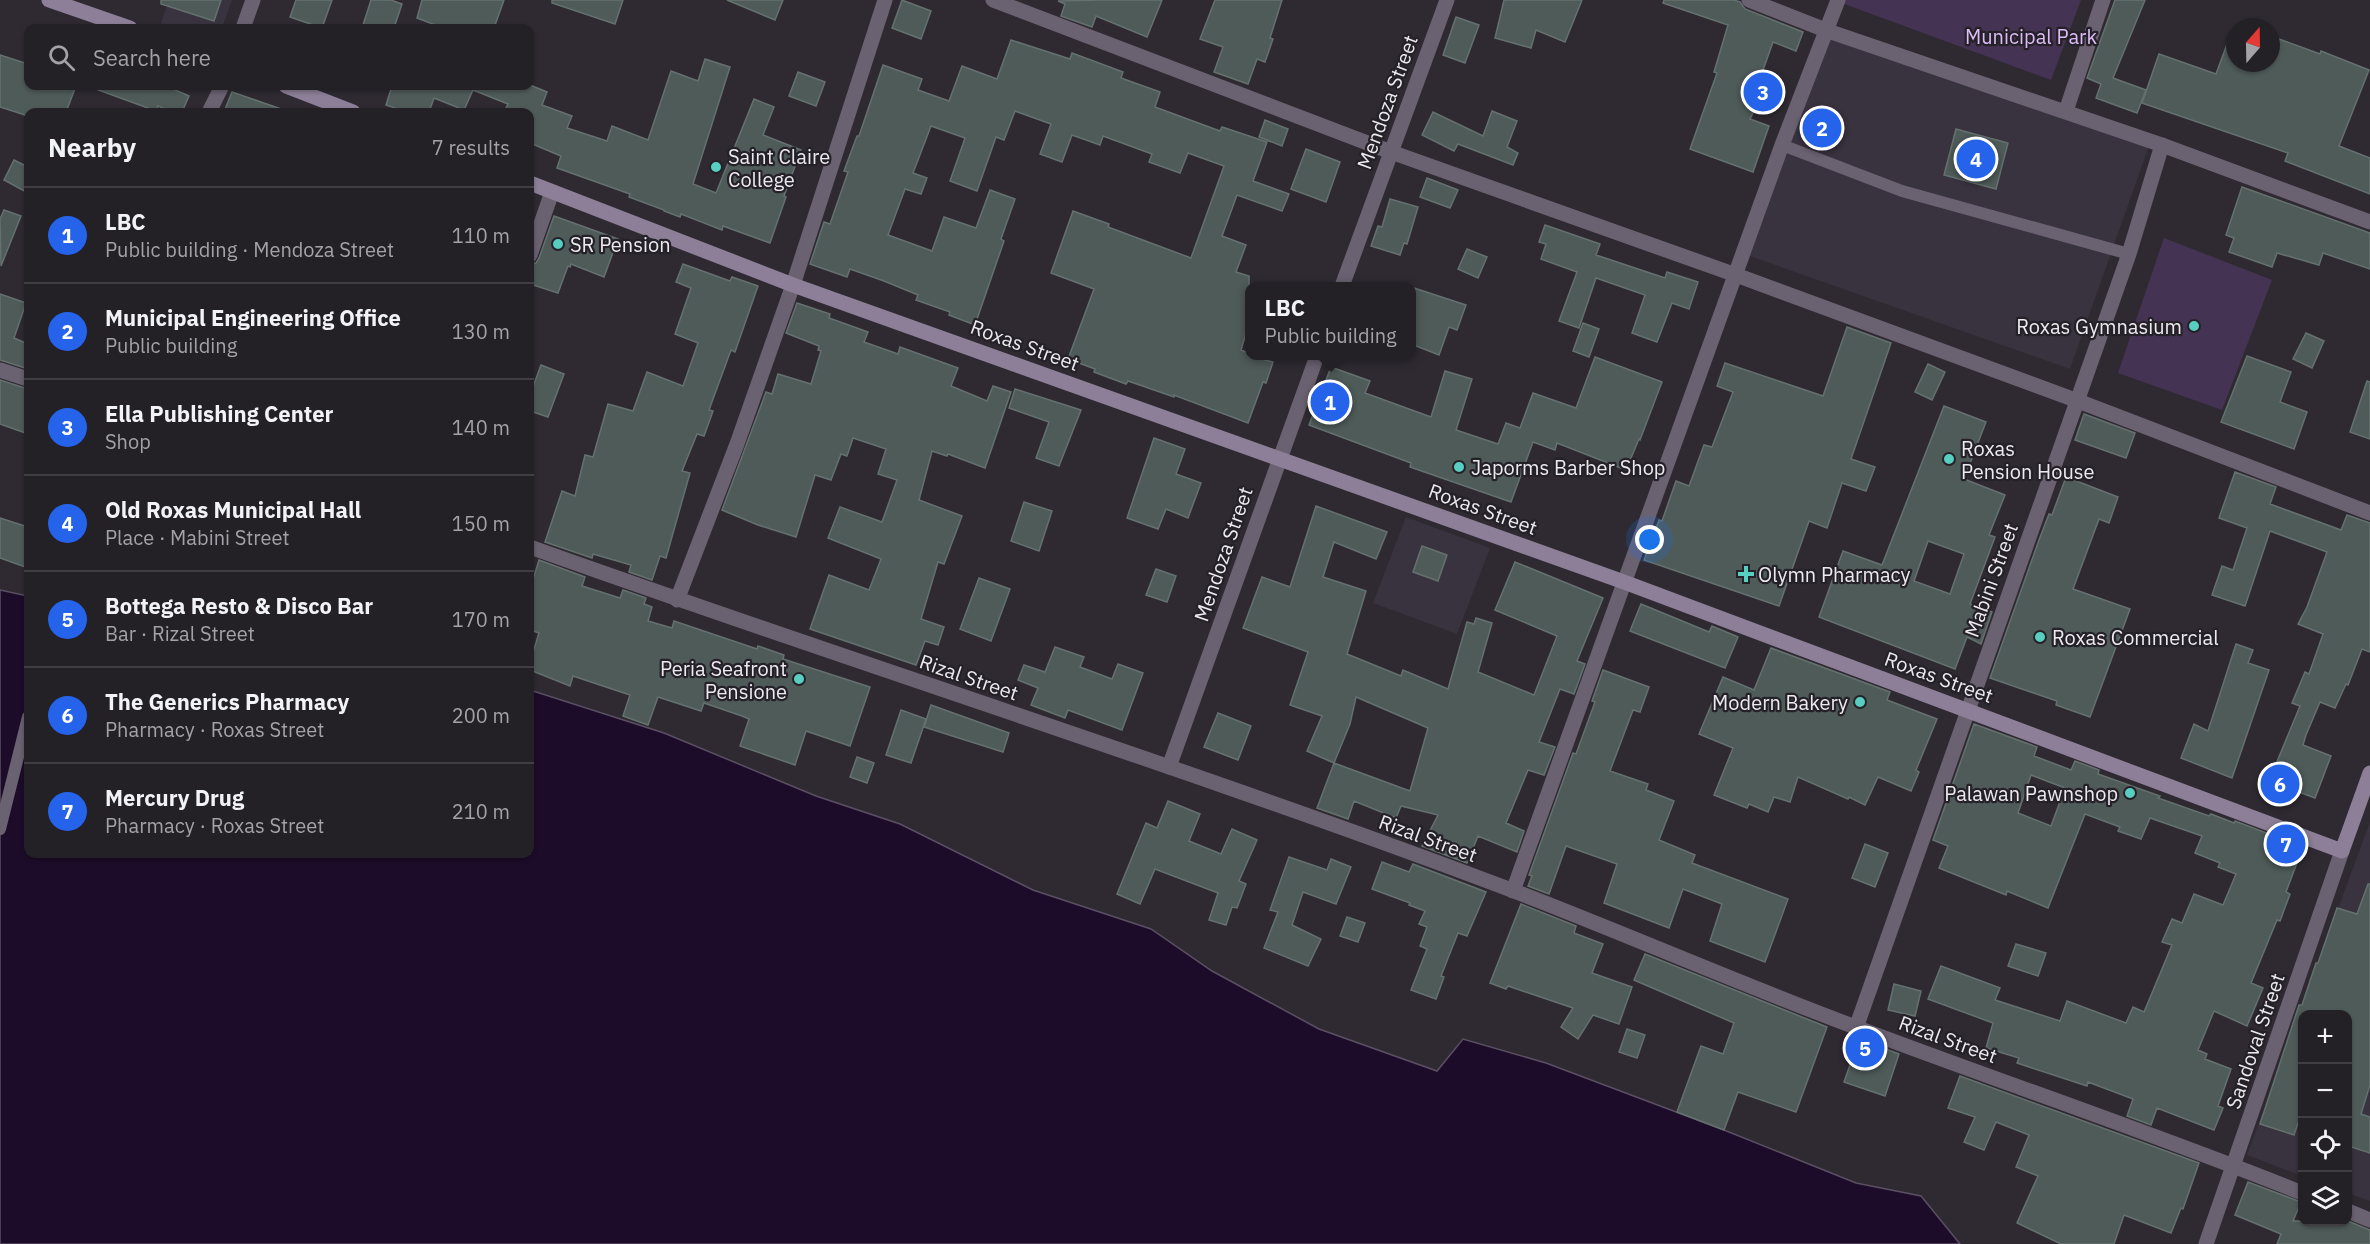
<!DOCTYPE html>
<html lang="en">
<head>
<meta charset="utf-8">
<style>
  :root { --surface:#232026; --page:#2f2d32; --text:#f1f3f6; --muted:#a3a3a7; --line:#403e43; --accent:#2563eb }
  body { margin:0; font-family:"IBM Plex Sans",sans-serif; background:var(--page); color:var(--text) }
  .controls { position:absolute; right:18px; bottom:18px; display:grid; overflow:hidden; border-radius:12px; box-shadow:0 2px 4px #0004 }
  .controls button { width:54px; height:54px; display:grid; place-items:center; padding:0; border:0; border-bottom:2px solid var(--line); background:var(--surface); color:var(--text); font:30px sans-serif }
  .compass { position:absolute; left:2226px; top:18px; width:54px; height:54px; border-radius:50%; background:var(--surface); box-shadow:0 2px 4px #0004; rotate:20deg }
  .you { position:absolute; left:1650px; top:540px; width:21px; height:21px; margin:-15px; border:4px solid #fff; border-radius:50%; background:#1a73e8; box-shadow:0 0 0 9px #1a73e833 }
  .badge { display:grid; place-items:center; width:39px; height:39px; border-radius:50%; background:var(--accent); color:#fff; font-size:20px; font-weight:700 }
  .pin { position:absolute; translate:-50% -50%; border:3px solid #fff; box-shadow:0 2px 6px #0006 }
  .popup { position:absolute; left:1245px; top:282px; width:171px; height:78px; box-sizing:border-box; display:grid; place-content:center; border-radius:12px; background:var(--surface); filter:drop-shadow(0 2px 4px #0005); font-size:20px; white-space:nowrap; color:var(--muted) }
  .popup b { font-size:22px; color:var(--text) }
  .popup::after { content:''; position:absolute; left:50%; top:100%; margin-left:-12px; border:12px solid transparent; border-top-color:var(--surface) }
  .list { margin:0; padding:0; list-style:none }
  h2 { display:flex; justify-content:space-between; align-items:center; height:78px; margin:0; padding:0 24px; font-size:26px }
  h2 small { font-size:20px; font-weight:400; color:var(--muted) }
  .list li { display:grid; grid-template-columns:39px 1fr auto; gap:18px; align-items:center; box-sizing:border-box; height:96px; padding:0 24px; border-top:2px solid var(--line) }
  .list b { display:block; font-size:22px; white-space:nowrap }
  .list p { margin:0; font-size:20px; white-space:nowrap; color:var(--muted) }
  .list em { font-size:20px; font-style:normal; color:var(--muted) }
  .icon { flex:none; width:33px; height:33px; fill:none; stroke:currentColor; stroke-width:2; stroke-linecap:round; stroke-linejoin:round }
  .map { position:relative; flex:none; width:2370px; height:1244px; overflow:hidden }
  .search { position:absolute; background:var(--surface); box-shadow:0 2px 4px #0004; left:24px; top:24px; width:510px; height:66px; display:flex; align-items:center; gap:15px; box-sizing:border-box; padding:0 21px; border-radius:12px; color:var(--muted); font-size:22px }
  .panel { position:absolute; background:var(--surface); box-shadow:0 2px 4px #0004; left:24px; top:108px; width:510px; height:750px; border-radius:12px }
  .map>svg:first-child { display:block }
  .built { fill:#39323f }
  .green { fill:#453353 }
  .water { fill:#1d0c29; stroke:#5b4f64; stroke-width:1.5 }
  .building { fill:#4f5b59; stroke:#64716e; stroke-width:1.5; fill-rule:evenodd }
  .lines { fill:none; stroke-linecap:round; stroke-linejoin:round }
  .lane { stroke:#6a6171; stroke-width:12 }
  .street { stroke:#6a6171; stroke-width:15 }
  .secondary { stroke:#8c7f97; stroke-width:15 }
  .poi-dot { fill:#58cec0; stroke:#252128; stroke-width:2 }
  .labels { text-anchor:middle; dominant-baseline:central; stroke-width:4.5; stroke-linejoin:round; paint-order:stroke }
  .park-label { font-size:20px; fill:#ddbcf8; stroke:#252128 }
  .street-label { font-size:20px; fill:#edeaef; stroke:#252128 }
  .poi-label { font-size:20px; fill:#edeaef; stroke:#252128; text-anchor:start }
</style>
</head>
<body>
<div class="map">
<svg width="2370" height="1244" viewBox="0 0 2370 1244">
  <rect width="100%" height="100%" fill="#2f2a32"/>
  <!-- built -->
  <g class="built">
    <polygon points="169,0 232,0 222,28 176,28 161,23"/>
    <polygon points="1831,32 2150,143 2070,369 1750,256"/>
    <polygon points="1406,517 1490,548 1457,634 1373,603"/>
    <polygon points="2370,822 2370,1201 2348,1193 2348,1014 2302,1014 2302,1176 2247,1155"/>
  </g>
  <!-- green -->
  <g class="green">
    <polygon points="1840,0 2081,0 2051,80 1839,2"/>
    <polygon points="2164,238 2272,280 2222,410 2118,373"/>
  </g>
  <!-- water -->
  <polygon class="water" points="0,590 28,596 28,854 530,854 530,690 664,733 816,796 900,824 1033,890 1151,929 1212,971 1319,1029 1437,1071 1463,1039 1546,1063 1724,1130 1856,1183 1921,1196 1960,1244 0,1244"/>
  <!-- building -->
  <g class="building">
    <polygon points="161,0 221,0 214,21 161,4"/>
    <polygon points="296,0 332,0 322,28 290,17"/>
    <polygon points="371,0 391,0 402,4 394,28 374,28 363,25"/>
    <polygon points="422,0 504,0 494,28 443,28 417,18"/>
    <polygon points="552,0 623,0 615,24 552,3"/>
    <polygon points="727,0 783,0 775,20"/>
    <polygon points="902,0 931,11 921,39 892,28"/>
    <polygon points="1102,0 1162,0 1147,37 1096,16 1092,27 1061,16 1065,4 1058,1"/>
    <polygon points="1215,0 1282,0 1270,38 1273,39 1265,62 1257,59 1248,84 1214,72 1223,47 1200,39"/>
    <polygon points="1504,0 1582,0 1565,42 1536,30 1531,48 1495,38"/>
    <polygon points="1664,0 1734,0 1740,2 1745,9 1803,32 1796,51 1773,42 1762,73 1771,77 1750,119 1769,126 1753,172 1690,149 1717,73 1714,72 1728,25 1663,3"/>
    <polygon points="2115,0 2145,0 2113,78 2146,90 2137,113 2096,98 2101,84 2087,78"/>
    <polygon points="1456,17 1479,25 1465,63 1443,55"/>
    <polygon points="2233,28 2235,63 2271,63 2271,36 2320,54 2321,51 2369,70 2339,146 2370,158 2370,194 2285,161 2288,153 2142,103 2159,54 2216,74"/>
    <polygon points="1011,40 1070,59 1072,53 1123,72 1121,78 1160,92 1155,107 1220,131 1222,127 1267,142 1253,181 1289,194 1282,211 1237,195 1222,236 1246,245 1236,272 1249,276 1249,323 1241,350 1249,353 1249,356 1273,362 1266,383 1263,382 1248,423 1174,395 1174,397 1128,381 1126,384 1094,372 1095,369 1068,359 1094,289 1051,273 1073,211 1109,224 1108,227 1191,258 1224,166 1188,153 1180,173 1149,162 1152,154 1103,136 1100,145 1072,135 1062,162 1040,154 1051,124 1015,111 1004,140 996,137 977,191 950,181 965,138 931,126 913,173 927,178 921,194 905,189 888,235 932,251 944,217 976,228 990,190 1015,199 1001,239 1004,241 975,325 949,315 950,312 916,300 918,295 884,281 850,269 847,277 810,264 824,222 830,224 848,172 844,171 857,136 859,136 883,65 922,79 918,90 949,101 962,66 997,79"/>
    <polygon points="0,55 28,64 28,86 76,86 66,112 28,112 28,116 0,107"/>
    <polygon points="705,59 730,67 693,184 716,193 754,99 774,107 763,135 801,150 784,196 786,197 770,243 723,226 722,230 681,214 680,217 664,211 664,210 629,197 630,194 557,168 561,156 530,143 530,112 504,112 508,104 473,90 464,110 434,98 429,112 407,112 386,105 392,86 530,85 547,92 542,105 572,116 567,128 607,141 612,126 648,140 671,71 698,81"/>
    <polygon points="798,72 825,82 816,106 789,96"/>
    <polygon points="93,86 166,86 189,96 182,112 173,112 158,106 156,111 93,88"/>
    <polygon points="232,92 284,110 283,112 224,112"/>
    <polygon points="1492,111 1517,121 1507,147 1518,153 1513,165 1458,144 1454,151 1422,135 1433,112 1483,136"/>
    <polygon points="1265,120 1288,129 1282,146 1259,137"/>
    <polygon points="1956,129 2008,143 1996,189 1944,175"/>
    <polygon points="1306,149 1340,162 1326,202 1291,189"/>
    <polygon points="14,160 28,167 28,193 4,180"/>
    <polygon points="1427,178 1458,190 1450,208 1420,197"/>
    <polygon points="2242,187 2370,233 2370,269 2323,253 2319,265 2277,253 2272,267 2229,252 2234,238 2226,235"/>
    <polygon points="1390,199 1418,207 1407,244 1404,243 1400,255 1371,246 1378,226 1382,227"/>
    <polygon points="4,210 21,216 1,266 0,219"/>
    <polygon points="554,216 618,239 604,277 571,264 570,267 568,266 558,293 530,284 530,264 536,263 539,258"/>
    <polygon points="1545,225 1600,244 1596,255 1665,278 1667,272 1698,282 1689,309 1672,303 1657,342 1632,333 1645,295 1596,278 1579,328 1559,321 1577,272 1541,259 1546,244 1539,242"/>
    <polygon points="1467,249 1487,257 1478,278 1458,269"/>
    <polygon points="683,264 730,281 732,277 758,286 735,352 731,350 709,410 713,411 704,436 697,434 682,471 690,473 666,558 660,556 652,580 629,572 631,565 593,554 592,558 545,542 562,491 575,496 585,455 593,457 608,404 633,411 647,372 683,386 698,343 675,334 691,288 676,282"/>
    <polygon points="1411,287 1466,305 1457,330 1449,327 1439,355 1411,344"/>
    <polygon points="0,294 26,303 14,338 28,344 28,369 0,360"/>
    <polygon points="797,303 830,314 829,318 868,332 864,342 898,354 900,347 958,368 951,386 987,401 993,386 1011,392 985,468 948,454 947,456 932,451 919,500 962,516 944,564 938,562 921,619 944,627 938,645 925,641 916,665 810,629 829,575 869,590 881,559 828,538 840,507 882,522 897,480 878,474 886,449 853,438 847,456 841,454 831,480 815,475 796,537 758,525 722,510 766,392 772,394 778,374 811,384 821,351 818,350 819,346 786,333"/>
    <polygon points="1583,323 1599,329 1589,357 1573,351"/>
    <polygon points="1847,327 1891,343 1851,459 1875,467 1866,491 1842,483 1827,528 1809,521 1779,606 1644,560 1659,520 1662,521 1676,481 1689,486 1704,445 1712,447 1733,392 1717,386 1725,363 1823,396"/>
    <polygon points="2306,333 2324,341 2312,368 2293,359"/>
    <polygon points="2247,356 2291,372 2280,402 2307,412 2294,449 2221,422"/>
    <polygon points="1595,357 1662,382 1640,440 1639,439 1626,470 1557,443 1555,450 1533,442 1511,502 1410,467 1411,463 1309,425 1331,367 1370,381 1365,393 1431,417 1445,371 1472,379 1456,430 1498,444 1506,423 1520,428 1533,393 1576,408"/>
    <polygon points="1928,364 1945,372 1932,400 1915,392"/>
    <polygon points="541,365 564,374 548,417 530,411 530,395"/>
    <polygon points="0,380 28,389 28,434 0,424"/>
    <polygon points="2367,381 2370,382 2370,439 2350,432"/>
    <polygon points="1015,389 1081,410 1059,466 1036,458 1049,422 1009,408"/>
    <path d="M1944 406 1986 422 1964 479 2005 495 1989 535 1995 537 1970 604 1992 612 1981 644 1967 637 1955 669 1819 617 1843 551 1882 565ZM1928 541 1964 554 1950 594 1914 581Z"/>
    <polygon points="2084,414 2135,433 2126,458 2075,440"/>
    <polygon points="1154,438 1185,449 1176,474 1201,483 1188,518 1166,509 1158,529 1127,518"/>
    <polygon points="2235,472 2276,487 2270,504 2341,530 2347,515 2370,523 2370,652 2362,649 2348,685 2346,684 2335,708 2320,702 2306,735 2303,745 2331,756 2315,798 2269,781 2300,706 2292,703 2305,672 2309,674 2323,634 2298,624 2307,607 2327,552 2270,531 2245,606 2212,595 2222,566 2233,570 2247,528 2219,518"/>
    <polygon points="2066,477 2118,497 2109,523 2099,519 2073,589 2130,609 2090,717 2056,705 2057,701 1990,678 2039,540 2049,514 2052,515"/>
    <polygon points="1024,502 1052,511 1039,551 1011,541"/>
    <path d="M1316 506 1387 532 1376 559 1334 542 1323 577 1366 591 1347 654 1401 676 1403 670 1448 689 1467 622 1474 624 1476 618 1492 623 1478 672 1534 695 1557 636 1495 610 1515 562 1603 598 1577 661 1585 664 1574 694 1560 689 1539 742 1555 747 1544 775 1528 770 1506 823 1524 831 1517 852 1478 836 1467 863 1422 846 1438 815 1401 806 1396 818 1354 801 1348 819 1317 808 1334 763 1307 751 1322 716 1290 705 1308 652 1243 628 1262 577 1290 587ZM1356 697 1428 728 1410 791 1334 763 1350 724Z"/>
    <polygon points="0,518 28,527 28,568 0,558"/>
    <polygon points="1422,546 1447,555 1438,581 1413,572"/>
    <polygon points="539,560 585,577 582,586 620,598 623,590 646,598 644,604 652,607 648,621 672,628 674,621 757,649 758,646 784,655 783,659 870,687 850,746 806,731 795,765 740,746 749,719 742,716 704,703 701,711 658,697 648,725 623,716 630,695 573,676 570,686 530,670 530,662 539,633 530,630 530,589"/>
    <polygon points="1156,569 1176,576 1167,602 1146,595"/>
    <polygon points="979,578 1010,589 991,641 960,629"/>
    <polygon points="1641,604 1709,632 1712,626 1738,637 1725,668 1630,631"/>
    <polygon points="2236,644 2253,650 2248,663 2269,670 2232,778 2181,758 2194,724 2208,731"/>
    <polygon points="1055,647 1084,657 1080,667 1112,679 1118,664 1143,673 1122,730 1068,710 1065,718 1031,705 1038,688 1018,680 1024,665 1045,672"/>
    <polygon points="1771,648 1890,692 1887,700 1937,719 1916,770 1919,772 1911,791 1878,777 1865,805 1849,797 1848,799 1798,777 1790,802 1774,797 1768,812 1749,804 1747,808 1714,795 1733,748 1699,734 1723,677 1754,690"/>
    <polygon points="1603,670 1649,687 1640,712 1633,710 1610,771 1648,784 1646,790 1674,801 1659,840 1695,855 1692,863 1788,899 1765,962 1710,941 1722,904 1683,889 1669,928 1604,903 1617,864 1566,846 1549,894 1528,886 1532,876 1529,875 1573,753 1576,754 1595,702 1592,701"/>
    <polygon points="931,705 1009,733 1003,752 924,727"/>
    <polygon points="901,710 926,719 911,763 886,755"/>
    <polygon points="1218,713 1251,726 1238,760 1204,747"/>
    <path d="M1974 724 2037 747 2034 756 2071 770 2075 761 2099 770 2098 774 2160 796 2158 798 2209 816 2211 814 2234 823 2235 821 2303 847 2286 892 2290 894 2280 921 2277 920 2251 983 2263 988 2247 1026 2214 1011 2198 1050 2207 1054 2205 1059 2231 1069 2218 1106 2223 1108 2214 1130 2157 1108 2151 1125 2127 1116 2133 1099 2088 1082 2087 1086 2017 1063 2019 1058 1986 1048 1993 1023 1928 999 1941 966 2000 988 1995 1000 2060 1021 2067 1001 2126 1023 2133 1007 2144 1012 2172 945 2162 942 2172 919 2182 923 2194 894 2223 905 2236 874 2218 867 2220 863 2195 853 2202 836 2150 818 2141 839 2118 831 2120 827 2085 814 2048 908 2007 891 2006 895 1939 868 1948 846 1933 840ZM2031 775 2065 788 2051 826 2018 813Z"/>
    <polygon points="857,757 874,763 867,783 850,777"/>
    <polygon points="1168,801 1200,814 1189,841 1221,854 1232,829 1257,840 1239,881 1246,884 1237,908 1232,907 1226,925 1209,920 1218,893 1155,869 1140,904 1117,894 1146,823 1157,828"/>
    <polygon points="1865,844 1888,853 1875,887 1852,878"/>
    <polygon points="1289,857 1327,870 1331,859 1351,867 1336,904 1303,892 1292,925 1321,939 1308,966 1264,948 1278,912 1270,910"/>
    <polygon points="1382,862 1409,872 1413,864 1486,892 1467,936 1458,933 1441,976 1444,977 1436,999 1411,990 1427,949 1420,946 1427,927 1419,924 1425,911 1409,905 1410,903 1372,889"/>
    <polygon points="2368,884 2370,884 2370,1085 2361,1114 2370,1117 2370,1153 2348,1146 2348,1014 2302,1014 2302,1111 2294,1135 2260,1124 2299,1005 2302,1005 2316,963 2318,963 2337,908 2357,914"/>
    <polygon points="1521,904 1576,926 1574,933 1603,944 1592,973 1632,987 1619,1024 1593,1015 1578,1039 1561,1027 1573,1008 1508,986 1506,989 1490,983"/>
    <polygon points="1347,917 1365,923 1358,942 1340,936"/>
    <polygon points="2016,944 2046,953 2038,976 2008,966"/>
    <polygon points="1645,954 1827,1027 1796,1112 1738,1092 1724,1130 1677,1112 1701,1046 1723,1054 1734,1023 1634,980"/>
    <polygon points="1894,984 1921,991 1915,1016 1888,1010"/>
    <polygon points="1627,1029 1645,1035 1637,1058 1619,1052"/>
    <polygon points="1859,1039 1899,1054 1885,1096 1844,1082"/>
    <polygon points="1960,1076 2199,1163 2183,1209 2181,1208 2171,1233 2124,1215 2114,1244 2061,1244 2017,1223 2038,1176 2016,1167 2029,1135 1996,1122 1984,1150 1964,1142 1975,1117 1948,1108"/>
    <polygon points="2248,1182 2301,1202 2293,1221 2348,1221 2370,1230 2370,1244 2277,1244 2281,1234 2235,1215"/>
  </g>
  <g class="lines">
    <!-- lane -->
    <g class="lane">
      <polyline points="1782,145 1902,191 2129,254"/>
      <polyline points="0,829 28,717"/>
    </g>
    <!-- street -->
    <g class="street">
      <polyline points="993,0 1391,152 1736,275 2078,401 2370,513"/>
      <polyline points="1749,0 1828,31 2162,145 2370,222"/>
      <polyline points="243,28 253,0"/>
      <polyline points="2066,111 2103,0"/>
      <polyline points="209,112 222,86"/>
      <polyline points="530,255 552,192"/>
      <polyline points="1342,286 1447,0"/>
      <polyline points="0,370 28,379"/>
      <path d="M530 547C857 664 1189 768 1514 891 1629 935 1742 985 1858 1028 2006 1084 2156 1134 2302 1193"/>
      <polyline points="677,600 737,444 793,285 885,0"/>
      <polyline points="1169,767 1317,356"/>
      <polyline points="1513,891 1782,145 1838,0"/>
      <polyline points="1856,1028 2129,254 2162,145"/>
      <polyline points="2348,1211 2370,1220"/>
      <polyline points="2206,1244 2342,851"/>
    </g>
    <!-- secondary -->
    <g class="secondary">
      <polyline points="49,0 130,28"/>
      <polyline points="286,86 353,112"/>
      <polyline points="530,183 793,285 1624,582 2342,851 2370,773"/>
    </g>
  </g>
  <!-- markers -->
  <g class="poi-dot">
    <circle cx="716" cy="167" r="6"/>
    <circle cx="558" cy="244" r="6"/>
    <circle cx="2194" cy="326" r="6"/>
    <circle cx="1949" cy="459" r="6"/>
    <circle cx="1459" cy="467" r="6"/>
    <path d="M1743 565h6v6h6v6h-6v6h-6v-6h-6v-6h6z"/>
    <circle cx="2040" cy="637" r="6"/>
    <circle cx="799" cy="679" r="6"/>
    <circle cx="1860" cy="702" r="6"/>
    <circle cx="2130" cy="793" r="6"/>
  </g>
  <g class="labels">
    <!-- park labels -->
    <g class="park-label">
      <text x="2031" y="36">Municipal Park</text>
    </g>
    <!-- street labels -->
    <g class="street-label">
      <text transform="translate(1387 102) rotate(-70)">Mendoza Street</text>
      <text transform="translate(1025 345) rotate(20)">Roxas Street</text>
      <text transform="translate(1483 509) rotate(20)">Roxas Street</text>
      <text transform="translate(1223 554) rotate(-71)">Mendoza Street</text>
      <text transform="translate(1991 580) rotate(-70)">Mabini Street</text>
      <text transform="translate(969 677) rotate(19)">Rizal Street</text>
      <text transform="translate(1939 677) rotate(20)">Roxas Street</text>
      <text transform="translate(1428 838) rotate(20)">Rizal Street</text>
      <text transform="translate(1948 1039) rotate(20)">Rizal Street</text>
      <text transform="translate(2255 1041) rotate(-71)">Sandoval Street</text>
    </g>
    <!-- poi labels -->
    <g class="poi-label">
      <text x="728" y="156">Saint Claire<tspan x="728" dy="23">College</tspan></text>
      <text x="570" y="244">SR Pension</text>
      <text x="2182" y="326" text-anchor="end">Roxas Gymnasium</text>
      <text x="1961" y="448">Roxas<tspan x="1961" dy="23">Pension House</tspan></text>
      <text x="1471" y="467">Japorms Barber Shop</text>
      <text x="1758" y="574">Olymn Pharmacy</text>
      <text x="2052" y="637">Roxas Commercial</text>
      <text x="787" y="668" text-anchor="end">Peria Seafront<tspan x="787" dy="23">Pensione</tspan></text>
      <text x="1848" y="702" text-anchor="end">Modern Bakery</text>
      <text x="2118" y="793" text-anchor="end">Palawan Pawnshop</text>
    </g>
  </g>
</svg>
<div class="controls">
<button>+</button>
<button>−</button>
<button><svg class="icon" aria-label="locate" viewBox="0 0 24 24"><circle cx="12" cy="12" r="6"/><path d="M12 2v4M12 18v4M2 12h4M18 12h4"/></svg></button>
<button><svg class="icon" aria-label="layers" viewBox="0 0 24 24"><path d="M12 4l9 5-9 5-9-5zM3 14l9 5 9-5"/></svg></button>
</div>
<svg class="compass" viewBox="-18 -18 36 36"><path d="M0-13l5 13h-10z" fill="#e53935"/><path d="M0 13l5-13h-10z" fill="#a3a3a7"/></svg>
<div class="you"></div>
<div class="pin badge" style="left:1330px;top:402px">1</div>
<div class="popup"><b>LBC</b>Public building</div>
<div class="pin badge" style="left:1822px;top:128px">2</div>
<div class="pin badge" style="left:1763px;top:92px">3</div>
<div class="pin badge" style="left:1976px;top:159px">4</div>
<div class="pin badge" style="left:1865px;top:1048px">5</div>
<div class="pin badge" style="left:2280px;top:784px">6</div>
<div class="pin badge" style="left:2286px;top:844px">7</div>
<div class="search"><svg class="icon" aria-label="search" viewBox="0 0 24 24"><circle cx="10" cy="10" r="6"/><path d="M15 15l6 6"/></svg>Search here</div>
<section class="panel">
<h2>Nearby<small>7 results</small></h2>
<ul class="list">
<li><span class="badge">1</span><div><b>LBC</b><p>Public building · Mendoza Street</p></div><em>110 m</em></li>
<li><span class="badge">2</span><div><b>Municipal Engineering Office</b><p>Public building</p></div><em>130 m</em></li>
<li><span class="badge">3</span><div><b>Ella Publishing Center</b><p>Shop</p></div><em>140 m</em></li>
<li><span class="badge">4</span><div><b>Old Roxas Municipal Hall</b><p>Place · Mabini Street</p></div><em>150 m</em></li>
<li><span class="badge">5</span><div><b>Bottega Resto &amp; Disco Bar</b><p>Bar · Rizal Street</p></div><em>170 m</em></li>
<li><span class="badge">6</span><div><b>The Generics Pharmacy</b><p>Pharmacy · Roxas Street</p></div><em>200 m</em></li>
<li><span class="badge">7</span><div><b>Mercury Drug</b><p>Pharmacy · Roxas Street</p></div><em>210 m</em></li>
</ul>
</section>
</div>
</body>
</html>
